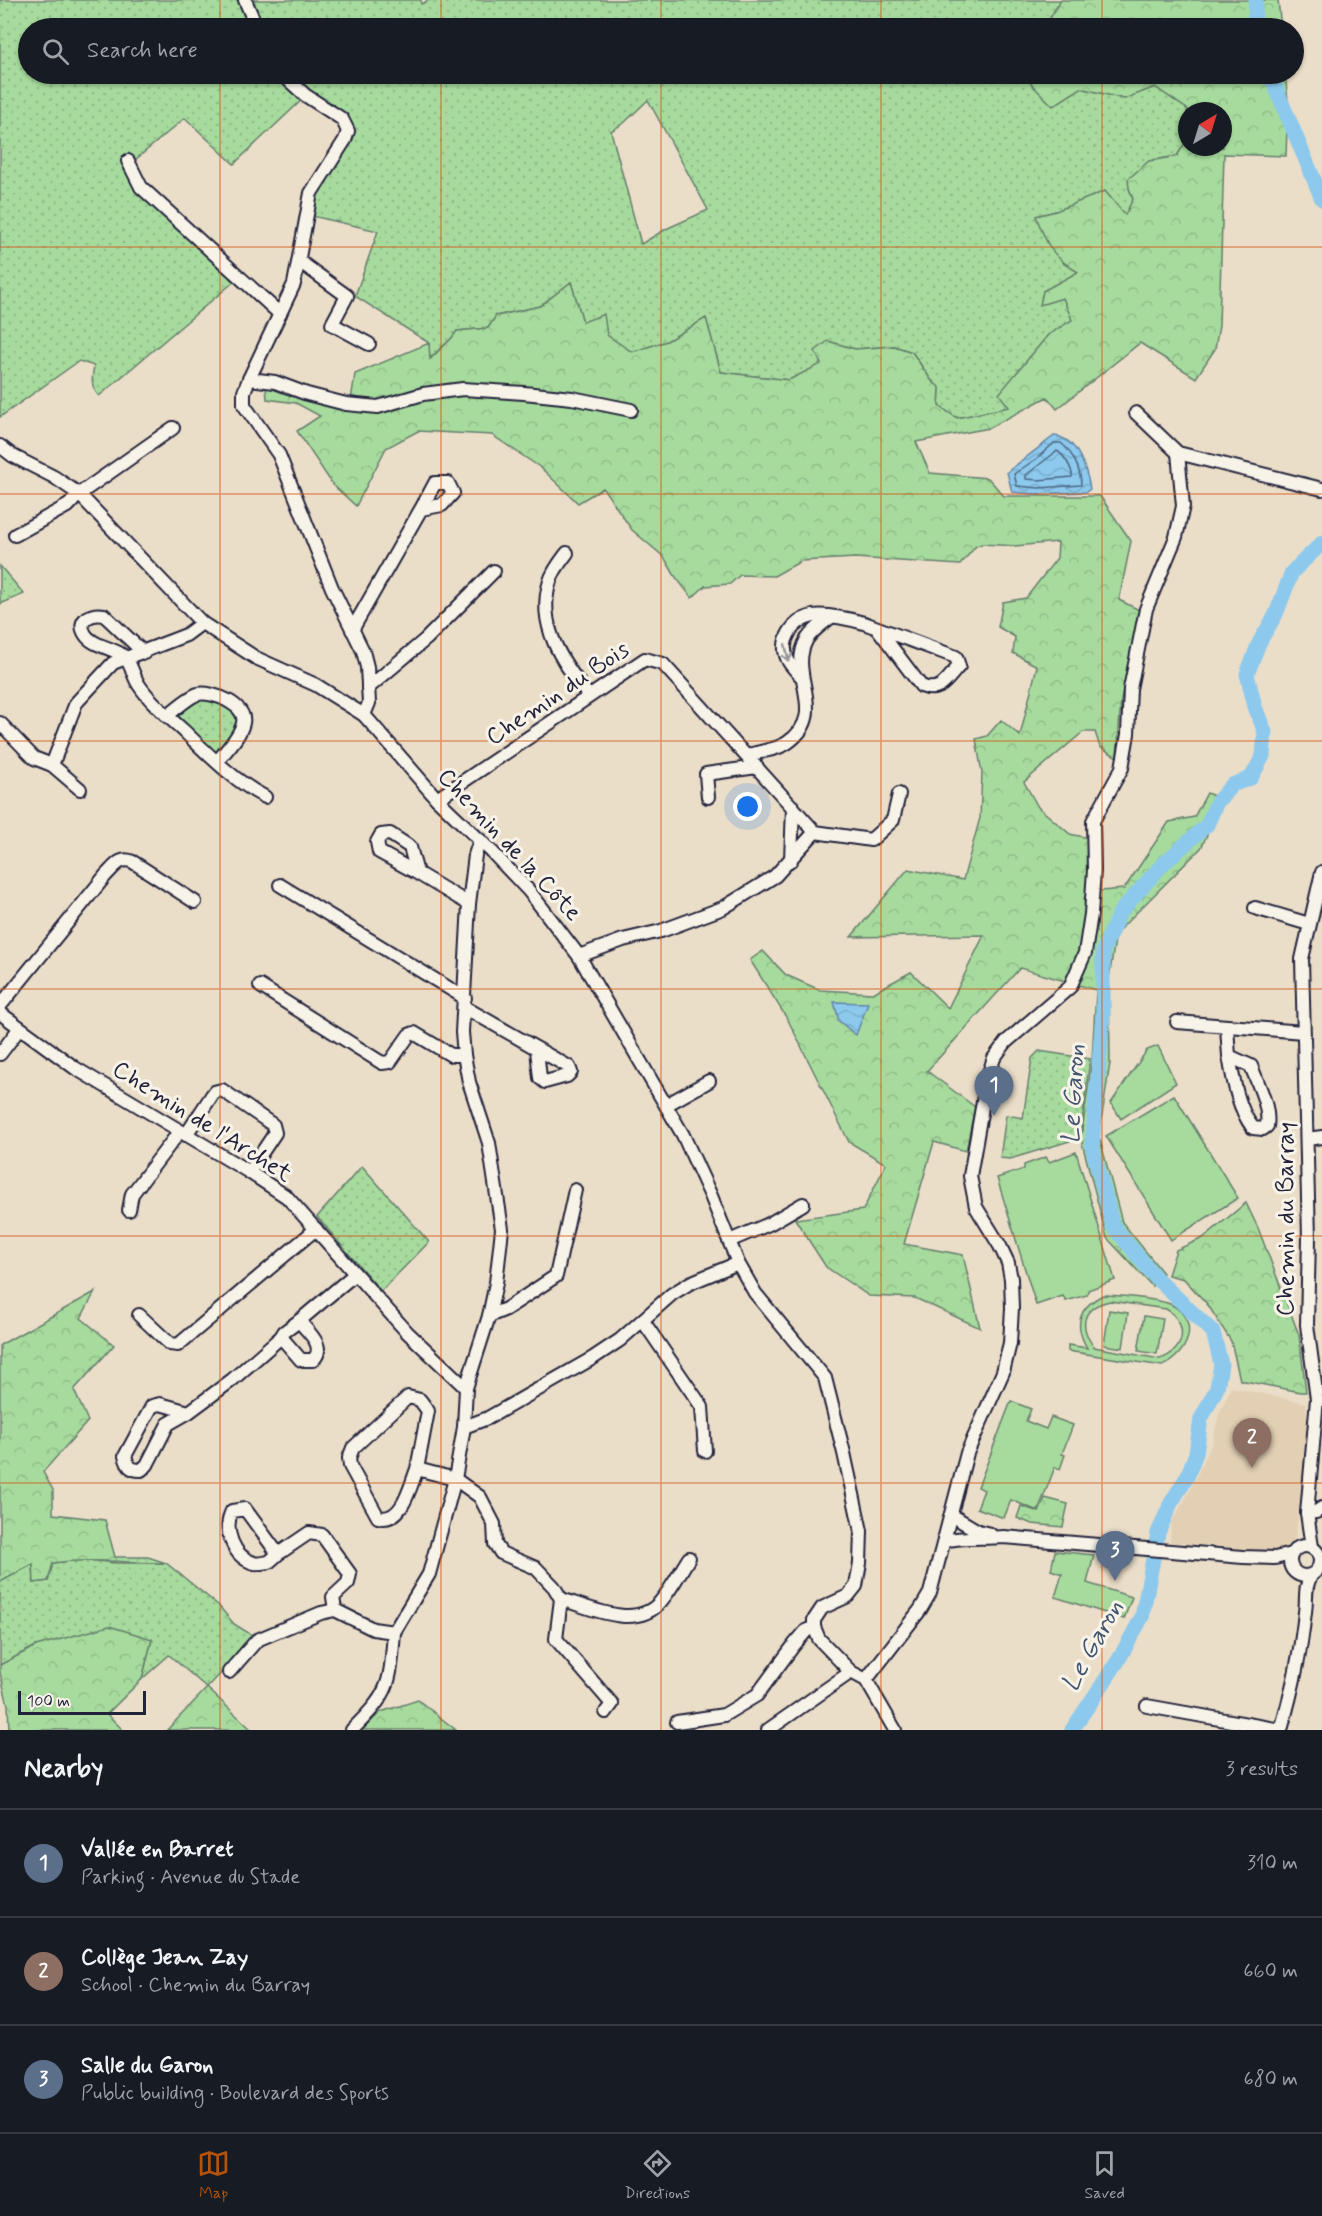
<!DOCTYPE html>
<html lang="en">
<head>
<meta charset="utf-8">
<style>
  :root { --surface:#171b24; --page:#20242c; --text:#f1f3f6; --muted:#9ea1a6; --line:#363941; --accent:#b45309 }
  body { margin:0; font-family:Mynerve,sans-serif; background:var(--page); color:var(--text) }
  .compass { position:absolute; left:1178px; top:102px; width:54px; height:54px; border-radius:50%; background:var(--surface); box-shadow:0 2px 4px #0004; rotate:38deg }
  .scale { position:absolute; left:18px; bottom:15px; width:128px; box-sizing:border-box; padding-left:6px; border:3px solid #22223b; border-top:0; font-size:16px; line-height:21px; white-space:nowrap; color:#22223b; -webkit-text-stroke:4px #f7f3e8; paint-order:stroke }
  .you { position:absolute; left:748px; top:807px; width:21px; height:21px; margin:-15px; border:4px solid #fff; border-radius:50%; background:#1a73e8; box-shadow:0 0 0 9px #1a73e833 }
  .badge { display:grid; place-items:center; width:39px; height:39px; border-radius:50%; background:var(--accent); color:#fff; font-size:20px; font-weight:700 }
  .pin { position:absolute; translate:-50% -50px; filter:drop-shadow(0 2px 3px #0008) }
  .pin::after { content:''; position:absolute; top:32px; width:21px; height:18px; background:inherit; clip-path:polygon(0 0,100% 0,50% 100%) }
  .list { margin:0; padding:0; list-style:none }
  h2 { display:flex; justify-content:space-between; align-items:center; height:78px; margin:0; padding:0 24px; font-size:26px }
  h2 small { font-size:20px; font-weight:400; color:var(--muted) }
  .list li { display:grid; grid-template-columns:39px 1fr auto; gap:18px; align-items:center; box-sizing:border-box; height:108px; padding:0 24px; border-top:2px solid var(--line) }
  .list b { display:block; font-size:22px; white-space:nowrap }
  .list p { margin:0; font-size:20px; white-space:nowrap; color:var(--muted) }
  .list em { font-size:20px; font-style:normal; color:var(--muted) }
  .icon { flex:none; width:33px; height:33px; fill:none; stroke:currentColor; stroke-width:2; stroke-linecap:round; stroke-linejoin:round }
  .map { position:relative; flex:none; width:1322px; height:1730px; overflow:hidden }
  .search { position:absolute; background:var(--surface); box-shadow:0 2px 4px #0004; left:18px; right:18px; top:18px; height:66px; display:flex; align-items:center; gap:15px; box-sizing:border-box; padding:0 21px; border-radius:33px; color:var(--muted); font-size:22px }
  .sheet { height:402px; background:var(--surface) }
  nav { display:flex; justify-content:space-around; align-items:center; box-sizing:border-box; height:84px; border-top:2px solid var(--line); background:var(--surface); font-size:16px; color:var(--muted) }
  nav a { display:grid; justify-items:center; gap:3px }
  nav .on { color:var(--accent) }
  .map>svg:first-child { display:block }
  .built { fill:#e3d0b4 }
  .grass { fill:url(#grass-dots); stroke:#647e6c; stroke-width:1.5; fill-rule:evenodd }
  .forest { fill:url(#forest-crowns); stroke:#647e6c; stroke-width:1.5 }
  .pitch { fill:#a7db9d; stroke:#647e6c; stroke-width:1.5; fill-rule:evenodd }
  .water { fill:url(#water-waves); stroke:#6286a6; stroke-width:1.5 }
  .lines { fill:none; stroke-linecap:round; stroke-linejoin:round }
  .shore { stroke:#4c6582; stroke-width:1.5 }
  .river { stroke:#8cc9ed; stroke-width:15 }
  .minor-casing { stroke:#22223b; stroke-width:16 }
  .minor { stroke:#f7f3e8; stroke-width:12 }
  .oneway { stroke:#97959a }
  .grid { fill:none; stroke:#d45411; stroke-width:1.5; stroke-opacity:0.55 }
  .labels { text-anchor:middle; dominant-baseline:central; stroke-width:6; stroke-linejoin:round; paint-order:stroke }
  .street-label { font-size:24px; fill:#22223b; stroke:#f7f3e8 }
  .water-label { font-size:26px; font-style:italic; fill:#425470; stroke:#f7f3e8 }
</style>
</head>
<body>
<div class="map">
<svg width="1322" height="1730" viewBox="0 0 1322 1730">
  <defs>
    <pattern id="grass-dots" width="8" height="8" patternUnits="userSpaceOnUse" patternTransform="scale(1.5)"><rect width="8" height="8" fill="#a7db9d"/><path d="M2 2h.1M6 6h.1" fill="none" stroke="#8fbc88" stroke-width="1.8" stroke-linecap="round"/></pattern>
    <pattern id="forest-crowns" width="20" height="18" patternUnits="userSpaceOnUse" patternTransform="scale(1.5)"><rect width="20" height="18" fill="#a7db9d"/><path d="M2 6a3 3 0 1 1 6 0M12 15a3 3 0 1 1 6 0" fill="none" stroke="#8fbc88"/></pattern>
    <pattern id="water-waves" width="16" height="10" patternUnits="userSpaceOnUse" patternTransform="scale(1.5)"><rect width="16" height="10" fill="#8cc9ed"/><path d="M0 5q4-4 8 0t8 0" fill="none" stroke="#78accc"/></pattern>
  </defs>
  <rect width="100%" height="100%" fill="#ebdec9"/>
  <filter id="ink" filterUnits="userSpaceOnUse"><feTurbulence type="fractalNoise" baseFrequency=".0167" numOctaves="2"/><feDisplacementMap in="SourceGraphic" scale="12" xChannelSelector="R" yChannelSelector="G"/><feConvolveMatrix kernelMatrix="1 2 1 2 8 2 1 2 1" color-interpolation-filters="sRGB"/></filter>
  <g filter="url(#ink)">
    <!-- built -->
    <polygon class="built" points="1231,1387 1306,1403 1308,1439 1295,1540 1278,1552 1170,1542 1171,1523 1189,1492 1212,1443 1219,1414"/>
    <!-- grass -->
    <g class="grass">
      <path d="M0 0H421V4L429 0H1061L1044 28H28V74H1024L1034 87 1081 88 1124 99 1155 87 1190 111H1187V140L1177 156 1149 161 1129 188 1133 199 1125 216 1056 211 1036 216 1064 264 1079 272 1043 291 1041 304 1063 298 1073 320 1048 335 1000 394 1010 407 957 418 939 406 940 388 931 380 912 352 894 346 855 349 828 341 822 364 789 380 721 372 706 319 667 341 632 352 583 322 571 282 540 306 496 316 488 328 457 331 451 339 429 359V343L355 296 378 231 303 214 344 137 340 122 305 97 234 164 185 118 135 160 146 187 243 274 99 396C90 387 92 377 94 366L79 361 0 417ZM648 100 708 210 666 229 641 244 611 131 624 123Z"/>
      <polygon points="0,566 24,594 0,604"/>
      <path d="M201 698 210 699 238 713C238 728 229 745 216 752L210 750 178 721 177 715Z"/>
      <polygon points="1039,1051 1090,1059 1080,1138 1010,1159 1000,1158 1006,1115 1023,1118 1032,1058"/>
      <polygon points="362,1166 429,1242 381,1291 317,1217"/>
      <polygon points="79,1559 116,1563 166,1563 218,1605 234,1624 255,1637 207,1688 169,1655 142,1679 152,1639 36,1646 0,1665 0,1582 33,1564 34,1583 48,1581 53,1563"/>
    </g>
    <!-- forest -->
    <g class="forest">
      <polygon points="1061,0 1278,0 1281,28 1044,28"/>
      <path d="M1024 74H1285L1288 101 1286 156 1224 154 1219 326 1215 349 1196 378 1140 343 1057 409 1047 397 989 428 916 442 930 473 988 478 1004 496H1100L1131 541 1119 600 1139 610 1121 700 1117 757 1100 747 1095 732H1083L1024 782 1038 807 1070 834 1089 838V892L1124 889 1169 822 1194 817 1207 793 1223 800 1201 848 1116 933 1109 979 1110 1063 1099 1136 1122 1222 1163 1273 1152 1286 1107 1238 1081 1139 1092 1059 1096 990 1020 968 927 1071 975 1107 966 1151 934 1142 904 1244 963 1255 980 1328 915 1298 869 1296 826 1267 795 1219 863 1210 886 1164 849 1142 788 1020 750 960 763 951 786 975 820 990 873 993 911 972 948 1008 984 935 851 937 908 869 963 880 980 818 982 773 976 739 987 736 1001 720 1020 736 1037 666 1013 653 1015 637 998 627 1003 602 1026 598 1057 558 1058 542 1015 546 982 544 976 546 960 565 855 558 801 561 774 576 740 575 730 584 705 586 692 598 675 576 664 557 632 530 603 488 578 503 541 468 492 435 418 431 386 448 356 506 333 485 297 431 320 416 296 403 267 399 265 377 351 400 355 374 429 343 430 359 451 339 457 331 488 328 496 316 540 306 571 282 583 322 604 314 607 335 632 352 667 341 706 318 721 372 789 380 821 364 815 351 828 341 855 349 894 346 912 352 931 380 940 388 939 406 957 418 1009 407 999 394 1048 335 1072 320 1063 298 1040 305 1043 291 1078 272C1051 256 1047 245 1036 216L1056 211 1105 191 1125 215 1133 199 1129 188 1128 179 1149 161 1177 156 1187 140V147H1223V111H1190L1155 87 1124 99 1081 88 1053 106 1034 87Z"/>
      <polygon points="1246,1203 1258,1228 1299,1335 1306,1392 1300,1392 1240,1380 1231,1341 1208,1305 1184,1279 1168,1275 1176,1250 1203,1238"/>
      <path d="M95 1292 81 1318 114 1345 74 1390 88 1421 43 1472 53 1490V1514L105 1520 115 1557H148L166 1563C128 1563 90 1558 53 1563L48 1581 34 1583 33 1564 0 1582V1345Z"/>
      <polygon points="1045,1498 1068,1504 1063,1527 1032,1524 1017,1518 1021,1506 1039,1512"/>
      <polygon points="109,1626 152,1639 142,1679 107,1714 123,1730 9,1730 8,1705 0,1673 0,1665 36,1646"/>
      <polygon points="207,1688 252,1730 167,1730"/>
      <polygon points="418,1700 456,1730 362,1730 381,1712"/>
    </g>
    <!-- pitch -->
    <g class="pitch">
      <polygon points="1158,1046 1176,1083 1121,1119 1111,1103 1147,1050"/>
      <polygon points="1174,1095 1238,1198 1171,1240 1106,1136"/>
      <polygon points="1076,1152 1115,1280 1088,1290 1087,1295 1066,1301 1063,1296 1036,1305 997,1178 1024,1169 1024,1165 1046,1157 1049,1162"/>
      <path d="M1103 1295C1116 1295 1161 1299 1172 1305 1202 1322 1187 1355 1162 1366L1068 1351V1345L1087 1348C1073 1324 1079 1307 1103 1295ZM1110 1301 1166 1309C1189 1323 1186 1351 1160 1359L1094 1347C1078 1325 1082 1307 1110 1301Z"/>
      <polygon points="1109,1310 1128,1313 1123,1348 1104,1345"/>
      <polygon points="1144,1316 1163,1319 1157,1354 1138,1351"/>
      <polygon points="1011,1401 1031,1409 1026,1421 1046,1429 1051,1417 1073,1425 1062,1454 1065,1455 1060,1469 1055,1467 1038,1511 1011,1500 1004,1518 977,1508 984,1490 978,1487"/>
      <polygon points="1055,1551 1094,1555 1087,1583 1132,1597 1124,1619 1055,1597 1062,1574 1051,1570"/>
    </g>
    <!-- water -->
    <g class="water">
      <path d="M1054 436C1077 437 1087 470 1090 489L1086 492 1034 494 1012 492 1007 472Z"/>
      <polygon points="834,1002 868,1003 856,1035 839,1021"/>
    </g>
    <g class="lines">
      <!-- shore -->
      <g class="shore">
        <path d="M1054 443H1061C1073 453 1081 470 1081 485L1039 488 1017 486 1014 474 1036 459Z"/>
        <path d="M1057 451C1064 455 1073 469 1072 477L1038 480 1026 479V475Z"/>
      </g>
      <!-- river -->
      <g class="river">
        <polyline points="1254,28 1256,0"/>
        <polyline points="1270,74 1322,199"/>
        <polyline points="1072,1730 1118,1661 1142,1617 1158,1533 1171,1503 1187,1477 1196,1453 1201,1419 1217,1388 1221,1364 1213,1332 1156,1278 1113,1226 1092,1146 1103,1015 1103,950 1120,912 1162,865 1207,825 1217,802 1232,785 1251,778 1263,756 1265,732 1255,707 1247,674 1259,643 1276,614 1292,572 1322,543"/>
      </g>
      <!-- minor casing -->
      <g class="minor-casing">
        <g id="minor">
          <polyline points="245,0 257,28"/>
          <polyline points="282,74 305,95 342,119 348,131 345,140 311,193 294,284 249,379 244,392 244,405 279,455 332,588 363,651 367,667 369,703 364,715"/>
          <polyline points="128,161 141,187 280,314"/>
          <polyline points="299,261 347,296 332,324 369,344"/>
          <polyline points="249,379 275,382 307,394 346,404 378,407 423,394 463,389 524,393 572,398 631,410"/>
          <polyline points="1136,413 1178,453 1322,489"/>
          <polyline points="0,446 13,456 54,477 79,494 202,623 256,658 316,685 364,715 437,799 492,852 529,891 579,956 683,1135 711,1196 738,1263 755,1293 825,1378 844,1453 861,1531 860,1563 856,1586 848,1596 822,1608 814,1620 814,1627 819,1639 851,1672 866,1680 895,1730"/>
          <polyline points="15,535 69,505 79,494 173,428"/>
          <path d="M567 553C561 561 553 571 550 581 536 625 563 664 589 696"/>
          <polyline points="352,630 421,509 442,505 453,493 448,483 435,483 421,509"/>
          <path d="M144 653 104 615C92 613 76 619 85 634 93 648 118 647 127 660 132 667 134 678 139 685 150 702 169 717 184 731 209 755 234 781 265 797"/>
          <path d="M801 676C797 672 792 667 789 662 777 642 793 620 813 616 829 614 849 619 864 623L956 657 959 666C946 680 941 694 921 686L878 629"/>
          <polyline points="368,688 426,639 494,571"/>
          <path d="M167 716C174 710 190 696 198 694 213 691 247 705 243 723 240 737 225 751 217 762"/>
          <polyline points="0,723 34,758 52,765 80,789"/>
          <path d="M748 756C760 750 775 751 787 743 831 713 786 675 807 639 813 630 822 624 831 617"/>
          <polyline points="52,765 76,703 113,663 186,635 202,623"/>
          <polyline points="708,797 706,774 757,767"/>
          <polyline points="437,799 645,659 663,664 815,832 775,876 723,908 661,931 623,940 579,956"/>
          <polyline points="815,832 871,840 893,820 899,794"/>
          <polyline points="791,860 793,807"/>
          <polyline points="417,873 379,852 377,842 381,835 390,834 410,847 417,873 469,904"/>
          <polyline points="280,885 465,998"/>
          <polyline points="1255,908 1309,924"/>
          <polyline points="260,986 382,1063 390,1062 409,1035 414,1033 451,1055 464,1055"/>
          <path d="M0 1006 106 875C115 866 121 856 133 862L195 902"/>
          <polyline points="464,1007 569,1067 571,1072 567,1076 545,1082 540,1078 537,1050"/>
          <polyline points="0,1013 75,1068 249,1172 287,1197 407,1332 466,1388"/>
          <polyline points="1177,1022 1303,1032"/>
          <path d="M1227 1027 1229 1056 1251 1066C1258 1084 1270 1107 1267 1126L1263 1129 1253 1128C1238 1109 1233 1079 1229 1056"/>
          <polyline points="0,1054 19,1029"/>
          <polyline points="666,1105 709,1081"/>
          <polyline points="186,1135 214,1092 222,1090 273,1125 275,1133 249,1172"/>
          <polyline points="1307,1139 1322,1137"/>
          <polyline points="129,1210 132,1194 180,1131"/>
          <polyline points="729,1241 769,1224 803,1204"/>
          <polyline points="139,1315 170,1344 178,1345 316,1229"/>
          <polyline points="489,1316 506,1309 556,1276 575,1190"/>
          <polyline points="643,1321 702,1407 705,1451"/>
          <path d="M281 1337 301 1360H313C327 1347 308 1332 299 1321"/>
          <path d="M189 1412 168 1424 147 1465 141 1470C130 1470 128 1466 125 1456L152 1406 160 1404 189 1412 232 1380 281 1337 284 1332 299 1321 355 1274"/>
          <polyline points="464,1427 488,1418 593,1358 620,1340 672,1294 690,1283 738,1263"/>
          <path d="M417 1469C410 1487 402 1524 378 1517L350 1466 349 1458 353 1448 408 1397 420 1400 428 1411 417 1469 455 1479 480 1497 494 1524 495 1544 501 1553 536 1568 554 1587 561 1599 556 1639 612 1704 606 1712"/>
          <polyline points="1307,1513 1316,1512 1322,1508"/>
          <polyline points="951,1515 978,1531 990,1534"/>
          <path d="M944 1541C963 1536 984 1539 1004 1537L1243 1557 1275 1558 1291 1554"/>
          <circle cx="1305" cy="1561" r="15"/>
          <polyline points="1312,1547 1307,1513 1317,1399 1307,1325 1309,1238 1302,959 1322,872"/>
          <path d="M278 1554 269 1562C264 1563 258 1564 254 1563 233 1557 223 1529 232 1511L245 1509 278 1554 309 1533 322 1535 350 1574 348 1583 333 1597 335 1610"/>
          <path d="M561 1599C591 1608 637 1631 661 1601 672 1588 680 1572 689 1558"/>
          <polyline points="394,1632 429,1574 455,1479 464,1427 466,1388 489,1316 496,1283 502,1229 489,1143 469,1082 464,1055 462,1032 469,904 475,855 480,840"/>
          <polyline points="229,1672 257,1640 321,1613 335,1610 373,1629 394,1632"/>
          <polyline points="866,1680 920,1610 930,1593 967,1453 1003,1372 1010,1343 1012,1308 1011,1279 1008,1263 1000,1246 976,1207 970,1176 987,1079 994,1058 1006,1042 1070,987 1085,953 1091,914 1094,870 1093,821 1122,768 1128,734 1130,689 1146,609 1176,537 1183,506 1178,453"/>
          <path d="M1147 1706 1281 1730C1292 1692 1301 1651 1305 1612 1307 1599 1304 1587 1311 1576"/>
          <polyline points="677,1722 724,1715 757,1695 794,1645 806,1631 814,1627"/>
          <path d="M352 1730C391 1691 390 1685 394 1632"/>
          <polyline points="768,1730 851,1672"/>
        </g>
      </g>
      <!-- minor -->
      <use href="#minor" class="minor"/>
    </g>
    <!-- one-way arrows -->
    <defs><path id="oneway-shaft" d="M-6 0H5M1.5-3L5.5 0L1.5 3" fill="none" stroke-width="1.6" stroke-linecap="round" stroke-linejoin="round" transform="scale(1.5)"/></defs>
    <use class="oneway" href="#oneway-shaft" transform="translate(787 653) rotate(78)"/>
  </g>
  <!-- grid -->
  <path class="grid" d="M220 0V28M441 0V28M661 0V28M881 0V28M1102 0V28M220 74V1730M441 74V1730M661 74V1730M881 74V1730M1102 74V1730M0 247H1322M0 494H1322M0 741H1322M0 989H1322M0 1236H1322M0 1483H1322"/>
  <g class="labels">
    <!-- street labels -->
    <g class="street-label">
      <text transform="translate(558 694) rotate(-34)">Chemin du Bois</text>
      <text transform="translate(509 845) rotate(47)">Chemin de la Côte</text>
      <text transform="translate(202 1122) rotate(32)">Chemin de l'Archet</text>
      <text transform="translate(1286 1219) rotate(-90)">Chemin du Barray</text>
    </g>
    <!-- water labels -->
    <g class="water-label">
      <text transform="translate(1074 1094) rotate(-87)">Le Garon</text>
      <text transform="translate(1093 1646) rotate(-61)">Le Garon</text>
    </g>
  </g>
</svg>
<svg class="compass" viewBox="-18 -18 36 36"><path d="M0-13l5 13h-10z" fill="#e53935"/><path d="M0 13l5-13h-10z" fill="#9ea1a6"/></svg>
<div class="scale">100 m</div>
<div class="you"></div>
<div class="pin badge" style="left:994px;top:1116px;background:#5c6f8a">1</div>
<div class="pin badge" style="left:1252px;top:1468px;background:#8d6e63">2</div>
<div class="pin badge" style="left:1115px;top:1581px;background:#5c6f8a">3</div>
<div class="search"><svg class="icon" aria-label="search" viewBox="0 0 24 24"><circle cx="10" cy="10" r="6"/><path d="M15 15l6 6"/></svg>Search here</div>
</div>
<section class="sheet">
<h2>Nearby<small>3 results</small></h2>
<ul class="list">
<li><span class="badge" style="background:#5c6f8a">1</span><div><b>Vallée en Barret</b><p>Parking · Avenue du Stade</p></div><em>310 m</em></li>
<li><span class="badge" style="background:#8d6e63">2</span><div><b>Collège Jean Zay</b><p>School · Chemin du Barray</p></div><em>660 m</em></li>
<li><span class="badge" style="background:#5c6f8a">3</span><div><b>Salle du Garon</b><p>Public building · Boulevard des Sports</p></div><em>680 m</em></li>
</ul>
</section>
<nav>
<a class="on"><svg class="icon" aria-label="map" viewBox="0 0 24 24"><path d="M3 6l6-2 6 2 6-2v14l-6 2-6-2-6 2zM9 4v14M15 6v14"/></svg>Map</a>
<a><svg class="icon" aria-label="directions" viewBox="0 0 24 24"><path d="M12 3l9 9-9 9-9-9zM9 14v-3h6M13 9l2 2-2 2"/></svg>Directions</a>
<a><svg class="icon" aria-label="saved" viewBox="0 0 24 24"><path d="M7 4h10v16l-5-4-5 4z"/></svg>Saved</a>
</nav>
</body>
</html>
